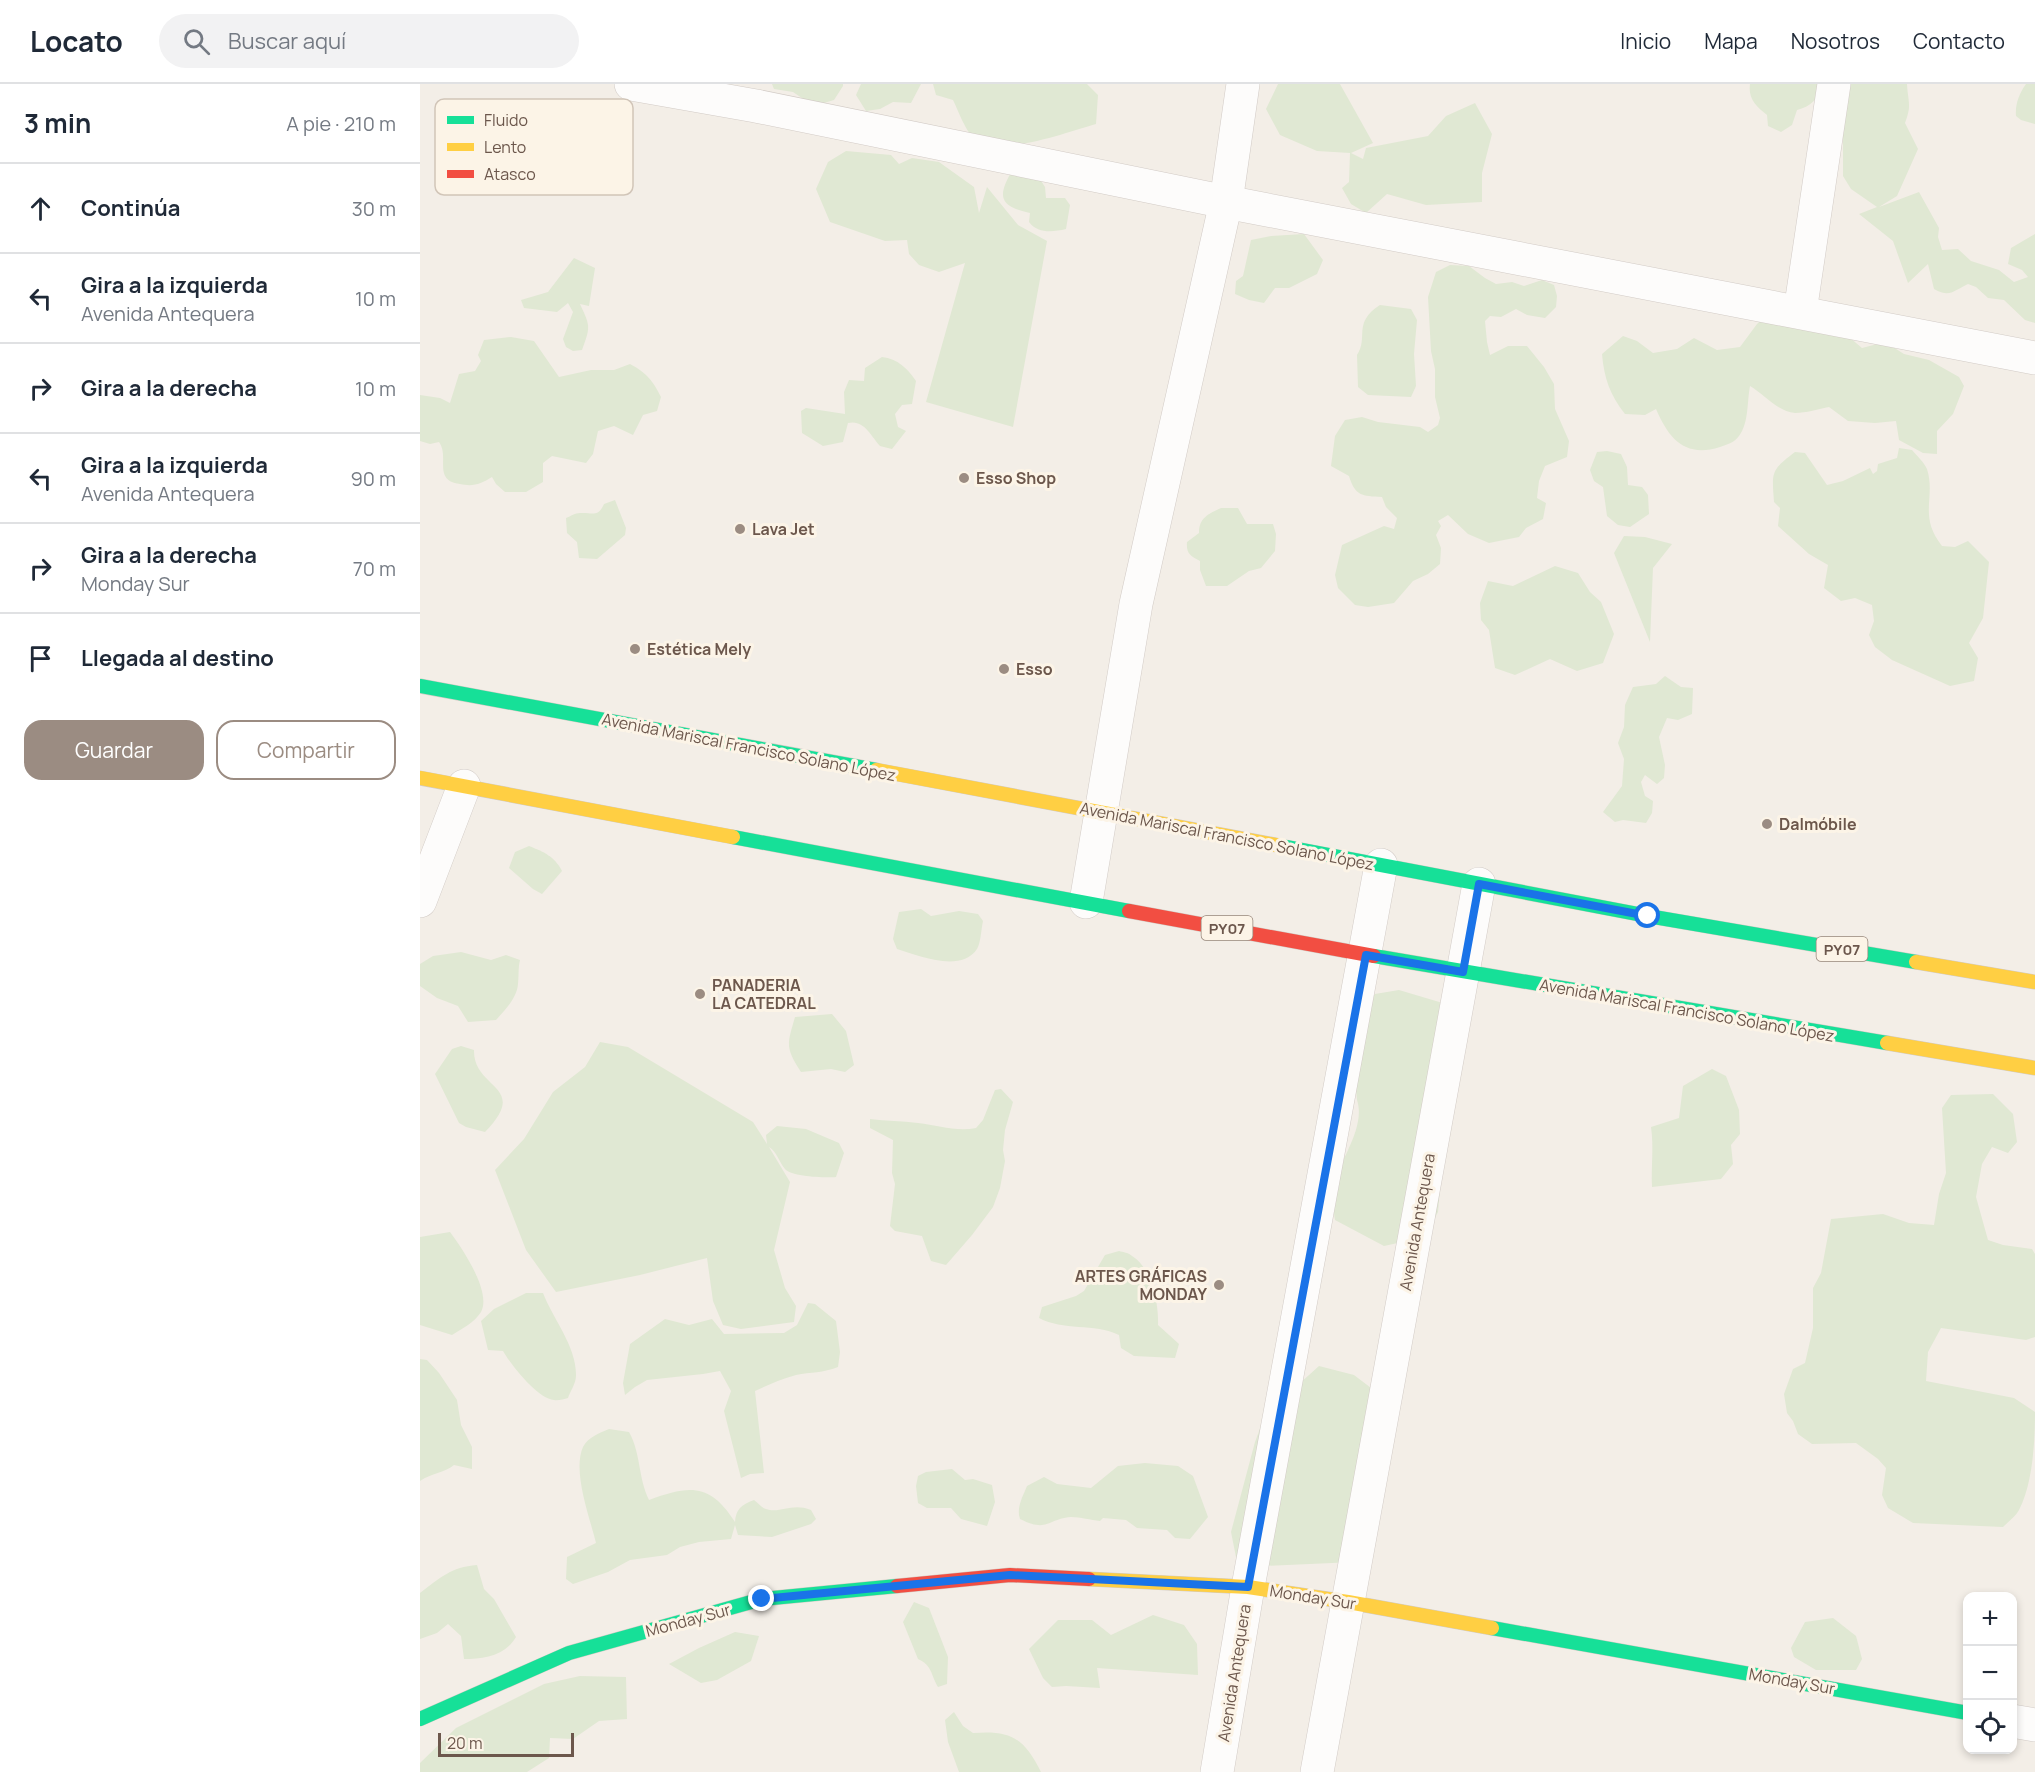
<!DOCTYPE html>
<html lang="es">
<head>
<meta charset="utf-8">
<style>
  :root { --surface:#fff; --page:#f2f2f3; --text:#1f2937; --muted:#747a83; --line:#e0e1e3; --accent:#9b8c82 }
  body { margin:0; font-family:Manrope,sans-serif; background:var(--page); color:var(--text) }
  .controls { position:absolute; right:18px; bottom:18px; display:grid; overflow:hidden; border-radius:12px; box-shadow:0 3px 9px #0003 }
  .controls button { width:54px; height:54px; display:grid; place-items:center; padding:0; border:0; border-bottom:2px solid var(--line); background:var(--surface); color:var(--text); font:30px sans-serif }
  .scale { position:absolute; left:18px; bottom:15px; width:136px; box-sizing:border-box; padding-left:6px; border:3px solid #6c574c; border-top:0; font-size:16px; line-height:21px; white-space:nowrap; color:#6c574c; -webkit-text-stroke:4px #fcf4e7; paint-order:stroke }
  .stop { position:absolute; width:18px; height:18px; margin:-14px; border:4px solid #1a73e8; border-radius:50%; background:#fff }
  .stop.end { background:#1a73e8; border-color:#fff; box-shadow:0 2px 6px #0008 }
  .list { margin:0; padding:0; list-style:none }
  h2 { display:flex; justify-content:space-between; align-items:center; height:78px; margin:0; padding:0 24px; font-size:26px }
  h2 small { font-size:20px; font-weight:400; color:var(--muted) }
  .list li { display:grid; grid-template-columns:39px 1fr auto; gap:18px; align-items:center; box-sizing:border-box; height:90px; padding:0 24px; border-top:2px solid var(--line) }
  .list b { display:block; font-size:22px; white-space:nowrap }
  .list p { margin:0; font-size:20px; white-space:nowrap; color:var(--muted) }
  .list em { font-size:20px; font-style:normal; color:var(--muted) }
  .actions { display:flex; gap:12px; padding:18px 24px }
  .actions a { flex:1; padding:14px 0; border:2px solid var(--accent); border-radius:18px; text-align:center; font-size:21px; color:var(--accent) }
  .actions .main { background:var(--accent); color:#fff }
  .icon { flex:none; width:33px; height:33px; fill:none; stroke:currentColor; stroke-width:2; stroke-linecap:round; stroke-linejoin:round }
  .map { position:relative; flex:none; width:1615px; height:1688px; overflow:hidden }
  header { display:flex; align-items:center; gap:36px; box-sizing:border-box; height:84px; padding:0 30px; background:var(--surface); border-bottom:2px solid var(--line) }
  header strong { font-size:28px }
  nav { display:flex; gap:33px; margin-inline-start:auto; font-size:21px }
  .search { width:420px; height:54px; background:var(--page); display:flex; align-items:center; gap:15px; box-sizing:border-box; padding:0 21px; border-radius:33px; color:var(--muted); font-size:22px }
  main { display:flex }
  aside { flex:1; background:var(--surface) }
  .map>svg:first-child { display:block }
  .green { fill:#e0e8d3 }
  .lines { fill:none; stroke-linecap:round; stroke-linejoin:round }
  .street-casing { stroke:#d2cbc6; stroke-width:34 }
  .fast-casing { stroke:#d2cbc4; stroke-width:15 }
  .slow-casing { stroke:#d2cbc4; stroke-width:15 }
  .jam-casing { stroke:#d2cbc4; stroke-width:15 }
  .street { stroke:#fdfcfb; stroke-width:33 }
  .fast { stroke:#16e098; stroke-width:14 }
  .slow { stroke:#ffcf43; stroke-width:14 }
  .jam { stroke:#f24e42; stroke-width:14 }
  .route { stroke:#1a73e8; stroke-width:8 }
  .poi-dot { fill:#9b8c82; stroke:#fcf4e7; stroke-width:2 }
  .labels { text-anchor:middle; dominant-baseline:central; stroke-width:6; stroke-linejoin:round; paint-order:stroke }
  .shield { fill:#fcf4e7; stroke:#97867a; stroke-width:1.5 }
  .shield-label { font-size:15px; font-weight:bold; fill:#6c574c }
  .poi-label { font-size:16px; font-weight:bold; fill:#6c574c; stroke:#fcf4e7; text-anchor:start }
  .street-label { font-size:16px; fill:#6c574c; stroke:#fcf4e7 }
  .key { fill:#fcf4e7; stroke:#d1c5b8; stroke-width:1.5 }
  .key-label { font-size:16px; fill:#6c574c }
</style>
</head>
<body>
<header>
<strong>Locato</strong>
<div class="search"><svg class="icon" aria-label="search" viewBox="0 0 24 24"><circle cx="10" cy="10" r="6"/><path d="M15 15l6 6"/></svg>Buscar aquí</div>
<nav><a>Inicio</a><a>Mapa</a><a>Nosotros</a><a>Contacto</a></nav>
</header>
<main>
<aside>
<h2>3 min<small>A pie · 210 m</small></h2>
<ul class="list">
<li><svg class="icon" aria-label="ahead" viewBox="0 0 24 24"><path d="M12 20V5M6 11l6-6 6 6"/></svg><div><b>Continúa</b></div><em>30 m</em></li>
<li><svg class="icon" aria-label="left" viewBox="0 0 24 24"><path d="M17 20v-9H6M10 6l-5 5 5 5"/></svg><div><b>Gira a la izquierda</b><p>Avenida Antequera</p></div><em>10 m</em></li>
<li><svg class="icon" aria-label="right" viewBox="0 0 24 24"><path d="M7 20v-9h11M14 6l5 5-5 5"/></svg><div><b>Gira a la derecha</b></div><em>10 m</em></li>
<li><svg class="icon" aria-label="left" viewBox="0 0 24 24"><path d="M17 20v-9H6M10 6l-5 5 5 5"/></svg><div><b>Gira a la izquierda</b><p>Avenida Antequera</p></div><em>90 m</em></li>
<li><svg class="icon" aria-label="right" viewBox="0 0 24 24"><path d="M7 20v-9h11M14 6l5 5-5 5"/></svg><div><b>Gira a la derecha</b><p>Monday Sur</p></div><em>70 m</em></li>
<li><svg class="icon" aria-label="arrive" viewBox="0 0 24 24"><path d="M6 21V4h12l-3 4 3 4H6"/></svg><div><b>Llegada al destino</b></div></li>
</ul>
<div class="actions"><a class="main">Guardar</a><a>Compartir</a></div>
</aside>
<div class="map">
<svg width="1615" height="1688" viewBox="0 0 1615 1688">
  <rect width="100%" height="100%" fill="#f3eee7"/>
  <!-- green -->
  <g class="green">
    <polygon points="352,0 423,0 423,2 414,16 394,22 373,8 354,5"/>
    <polygon points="441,0 501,0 491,19 473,18 460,25 446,27 436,11"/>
    <path d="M513 0H667L678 11 676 40C648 48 581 73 556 56 546 49 538 26 533 16L516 11Z"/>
    <polygon points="858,0 920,0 953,59 931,69 943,75 946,64 1008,52 1026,32 1055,19 1072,50 1062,89 1062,118 1006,121 967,110 946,129 931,120 922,104 929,98 930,69 897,67 860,51 846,25"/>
    <path d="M1330 0H1401C1400 14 1390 23 1377 26L1372 41 1361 48 1348 42 1347 31C1336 22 1328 15 1330 0Z"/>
    <path d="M1423 0H1487C1488 18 1492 21 1485 39L1498 65 1477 112 1459 123 1499 108 1519 144 1518 153 1522 166 1538 165 1551 177 1579 186 1594 198 1608 193 1602 186 1588 180 1591 164 1615 150V239L1605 236 1584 216 1568 214 1556 203 1548 200C1533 207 1530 214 1514 205L1508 180 1488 199 1473 157 1439 130 1457 123 1431 105 1423 92Z"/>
    <path d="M1606 0H1615V40L1601 36 1596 32C1595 20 1599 10 1606 0Z"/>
    <polygon points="426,67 471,71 479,80 492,74 519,78 554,103 559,129 567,103 598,141 627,157 593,343 506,318 545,179 519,188 499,181 489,170 487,156 465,157 410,138 396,105 408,78"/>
    <path d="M593 85 616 89 625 103 626 114H645L650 121 646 145C633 148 618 150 609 138L610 129C577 122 578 111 593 85Z"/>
    <polygon points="884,150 903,176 897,190 869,204 855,204 844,219 829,216 815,210 816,197 823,192 831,156 851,152"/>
    <path d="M154 174 175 184 169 222 160 220C170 242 171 242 162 266L153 267 146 263 143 255 153 228 148 219 137 228 104 224 101 216 128 208Z"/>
    <path d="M1030 181 1049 182 1065 194 1076 200 1092 198 1104 202 1122 196 1134 201 1137 212 1136 223 1125 234 1107 231 1096 225 1081 233 1070 232 1065 237 1067 258 1070 271 1088 262H1107L1124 283 1134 300 1135 325 1149 357 1147 373 1125 382 1119 397 1117 414 1126 419 1123 435 1106 444 1099 453 1069 459 1048 450 1028 431 1018 437 1021 442 1016 451 1021 464 1020 480 1008 490 993 497 974 519 948 523 935 521 918 504 915 491 922 461 964 442 974 445 977 434 966 423 962 413C942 412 935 412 929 392L911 382 915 352 925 336 942 333 958 338 1000 343 1008 348 1018 341 1020 334 1015 313V285L1011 267 1008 213 1016 188Z"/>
    <path d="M1359 220 1429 253 1442 264 1465 258 1484 270 1509 276 1539 293 1544 302 1533 330 1517 347V370L1503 369 1479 356 1476 337 1455 339 1428 337 1409 323C1399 325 1386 329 1375 329 1358 328 1344 310 1330 302 1327 317 1329 339 1319 352 1314 359 1308 360 1300 363 1265 374 1249 355 1236 325L1225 331 1205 330C1190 311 1184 294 1182 270L1203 252 1217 257 1233 269 1257 265 1274 254 1297 266 1320 263 1337 240Z"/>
    <path d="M960 221 991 225 997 236 994 270 996 302 991 313 948 311 938 303 937 271C949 253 932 239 960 221Z"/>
    <path d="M91 253 114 257 139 293 171 286H194L210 280C227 289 233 297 241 313L237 327 223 331 213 351 194 342 178 347 173 370 166 379 132 372 123 379V398L106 408H85L76 400 72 393C61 400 53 403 40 400 12 396 30 373 19 358L10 360 0 357V311L20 314 30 319 39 290 55 287 61 277 58 271 64 256Z"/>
    <path d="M462 273C478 275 487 284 496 297L492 320 482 321 475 330 478 343 486 347 472 365 460 362C451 352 444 335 428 339L423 358 403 362 382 349 381 327 386 324 425 330 424 308 429 296 444 297 445 284Z"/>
    <path d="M1479 364 1492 366C1497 372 1504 378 1507 385 1516 414 1498 432 1522 462L1535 463 1548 457 1569 478 1563 534 1549 559 1558 574 1554 597 1530 602 1472 576 1455 563 1449 551 1454 537 1452 521 1435 514 1421 517 1404 504 1408 481 1389 470 1358 442 1360 424 1354 418C1352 388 1350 387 1375 368L1385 369 1407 401 1423 397 1450 384 1453 390 1457 387 1458 380 1477 374Z"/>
    <polygon points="1187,367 1201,370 1207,383 1208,401 1222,403 1228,411 1229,430 1210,443 1198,441 1187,432 1183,403 1174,397 1170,386 1177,368"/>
    <path d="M195 416 206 444 205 451 177 475 159 474 157 458 147 449 146 434C151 432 155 429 160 429 172 428 178 434 184 420Z"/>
    <path d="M801 424H818L827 440H853L856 450 855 467 841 484 829 487 807 502H786L780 486V477C770 472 766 469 767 458L779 449C779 434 788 430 801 424Z"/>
    <polygon points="1204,452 1225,453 1252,460 1233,484 1230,558 1194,469"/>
    <polygon points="1135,482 1158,489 1170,508 1181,518 1194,550 1183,579 1157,587 1130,575 1095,591 1075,584 1069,546 1061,536 1060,519 1068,497 1093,502"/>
    <polygon points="1245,592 1261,603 1273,604 1272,630 1258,636 1247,634 1239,653 1245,681 1244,694 1237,700 1225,691 1221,698 1225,712 1233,717 1232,729 1226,739 1203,736 1195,738 1183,728 1202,702 1204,675 1198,659 1204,643 1205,621 1213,603 1236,600"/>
    <path d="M109 762C124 768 134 772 142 787L122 810 113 805 89 784 95 768Z"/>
    <path d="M501 825 511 832 539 827 558 830 563 837C561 846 561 858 557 865 541 889 499 872 477 865L473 855 479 828Z"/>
    <path d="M41 868 71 876 86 871 100 876C98 884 99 891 98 900 97 914 85 926 76 936L48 938 38 922 17 914 0 902V880L13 872Z"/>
    <path d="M979 906 1026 920 1027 1030 1018 1128 1005 1153 964 1162 915 1136C914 1126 909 1111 912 1102 920 1077 946 1043 937 1016L931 952 943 925 955 910Z"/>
    <path d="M412 930 426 947 434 981 425 988 411 985 381 988C365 963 367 961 375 933Z"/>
    <path d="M180 958 208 963 333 1038 347 1060 346 1051 357 1042 386 1045 419 1059 424 1069 416 1093C406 1094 372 1093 365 1085 359 1078 357 1068 349 1063L370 1098 354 1166 365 1204 376 1222 374 1238 321 1245 303 1241 293 1217 287 1174 220 1191 136 1208 106 1166 75 1086 104 1055 133 1008 165 983Z"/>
    <path d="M41 962 54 966C53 1006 111 1001 65 1048L46 1043 39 1039 15 990 32 965Z"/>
    <path d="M1292 985 1306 992 1319 1026 1320 1050 1311 1061 1313 1080 1301 1095 1232 1103C1231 1082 1234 1064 1231 1043L1259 1034 1263 1002Z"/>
    <path d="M581 1005 593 1018 585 1046 583 1066 585 1077 580 1104 573 1123 552 1151 526 1181 511 1177 502 1152 475 1147 470 1142 475 1100 472 1089 473 1056 450 1044V1035C466 1037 482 1037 498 1039 518 1041 536 1048 556 1044L563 1036 575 1006Z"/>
    <path d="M1573 1010 1593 1030 1597 1058 1588 1069 1572 1063 1562 1080 1556 1113 1568 1156 1583 1161 1612 1165 1615 1170V1253L1606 1256 1521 1244 1508 1268 1506 1297 1594 1314 1615 1328C1615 1357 1613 1399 1599 1426 1596 1432 1588 1438 1583 1443L1493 1439 1468 1424 1462 1411 1466 1384 1458 1375 1436 1359 1392 1360 1378 1350 1373 1337 1367 1329 1364 1310 1373 1285 1385 1279 1393 1244V1204L1401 1189 1411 1135 1463 1130 1489 1139 1514 1141 1519 1110 1526 1089 1522 1024 1531 1011Z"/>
    <path d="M30 1148C42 1164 72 1208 61 1228 54 1239 43 1244 32 1251L0 1241V1153Z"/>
    <path d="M699 1167C703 1168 709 1169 712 1172 732 1184 739 1220 738 1241L759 1260 755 1274 714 1272 701 1264 699 1251C674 1239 643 1247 619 1234L622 1223 656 1212 664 1207 685 1171Z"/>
    <path d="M106 1209H123C133 1235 157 1263 156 1292 156 1299 150 1308 148 1314 144 1315 138 1317 134 1316 118 1315 91 1281 83 1267L68 1266 61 1237 74 1225Z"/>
    <path d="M388 1219 395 1220 416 1237 420 1268 418 1283C403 1289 391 1288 376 1291 361 1295 348 1301 335 1307L344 1389 330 1390 321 1394 304 1327 311 1307 300 1287 283 1290 227 1296 215 1303 205 1311 203 1299 210 1260 245 1235 269 1241 292 1235 304 1250 364 1249 377 1241Z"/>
    <path d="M0 1275 7 1276 19 1289 37 1316 41 1341 52 1363V1385L34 1381C24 1389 12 1389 0 1397Z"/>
    <polygon points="899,1282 934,1291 959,1310 935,1478 818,1483 811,1448 835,1358 849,1320 879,1300"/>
    <path d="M189 1345 209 1348C221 1369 218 1394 229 1416 270 1401 290 1399 315 1438 316 1425 321 1421 334 1416 338 1419 342 1424 346 1425 360 1430 372 1418 391 1426L396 1435 391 1440 352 1453 318 1451 315 1441 311 1455 279 1458 260 1463 247 1471 210 1476 188 1488 153 1500 146 1495 147 1473 176 1459C170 1434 152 1387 163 1363 168 1353 180 1349 189 1345Z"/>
    <path d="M725 1379 758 1382 773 1392 788 1433 770 1455 755 1454 747 1446 717 1444 706 1436 683 1434 680 1437C671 1436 660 1433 651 1433 627 1435 628 1449 600 1435 596 1424 603 1412 607 1402L624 1393 637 1400 671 1404 698 1382Z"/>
    <polygon points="532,1385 545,1396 553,1395 572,1401 575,1418 567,1442 541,1435 531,1424 507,1424 498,1419 496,1402 498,1392 506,1388"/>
    <path d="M57 1481 64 1505 74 1515 96 1553C85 1572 63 1575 44 1575L41 1552 28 1540 17 1549 0 1555V1509C20 1494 31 1483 57 1481Z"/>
    <path d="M494 1518 509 1524 528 1573 527 1600 518 1603C511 1591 512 1581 498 1575L483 1538Z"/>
    <polygon points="733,1531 764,1541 777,1560 778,1591 677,1584 680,1604 646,1602 632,1603 623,1594 609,1565 638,1536 672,1536 691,1551"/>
    <polygon points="1413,1534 1436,1552 1442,1575 1436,1586 1396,1586 1374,1573 1371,1564 1385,1538"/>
    <polygon points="315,1548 339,1552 331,1577 297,1596 281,1599 249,1580 279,1564"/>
    <polygon points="160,1592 206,1593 207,1635 179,1637 153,1655 130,1654 129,1674 107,1688 0,1688 0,1679 36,1644 124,1600"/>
    <path d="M534 1628 543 1642 553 1649C591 1646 604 1654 621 1688H539L528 1658 525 1636Z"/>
  </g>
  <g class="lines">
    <!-- street casing -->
    <g class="street-casing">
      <g id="street">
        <polyline points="211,0 336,22 806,118 1615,274"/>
        <polyline points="1380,228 1414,0"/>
        <polyline points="0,817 44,702"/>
        <polyline points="666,818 716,520 806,118 823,0"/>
        <polyline points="1592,1637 1615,1641"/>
        <polyline points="797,1688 828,1503 961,781"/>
        <polyline points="897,1688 1059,800"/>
      </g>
    </g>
    <!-- fast casing -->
    <g class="fast-casing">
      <g id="fast">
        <polyline points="0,602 456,686"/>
        <polyline points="313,753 709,827"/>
        <polyline points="861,762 1228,832 1496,878"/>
        <polyline points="954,872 1467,959"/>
        <polyline points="1072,1544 1548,1629"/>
        <polyline points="0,1635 149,1569 342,1515 477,1502"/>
      </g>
    </g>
    <!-- slow casing -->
    <g class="slow-casing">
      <g id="slow">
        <polyline points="456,686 861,762"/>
        <polyline points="0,694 313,753"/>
        <polyline points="1496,878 1615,898"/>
        <polyline points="1467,959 1615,984"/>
        <polyline points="669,1495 828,1503 928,1518 1072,1544"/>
      </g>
    </g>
    <!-- jam casing -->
    <g class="jam-casing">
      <g id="jam">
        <polyline points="709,827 954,872"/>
        <polyline points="477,1502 590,1491 669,1495"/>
      </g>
    </g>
    <!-- street -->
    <use href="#street" class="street"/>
    <!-- fast -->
    <use href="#fast" class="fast"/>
    <!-- slow -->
    <use href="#slow" class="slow"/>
    <!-- jam -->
    <use href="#jam" class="jam"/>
  </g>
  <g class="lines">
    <!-- route -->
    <polyline class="route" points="342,1515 590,1491 828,1503 946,871 1043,888 1059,800 1228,832"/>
  </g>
  <!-- markers -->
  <g class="poi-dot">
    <circle cx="544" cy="394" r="6"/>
    <circle cx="320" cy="445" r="6"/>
    <circle cx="215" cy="565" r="6"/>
    <circle cx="584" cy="585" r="6"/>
    <circle cx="1347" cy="740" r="6"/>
    <circle cx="280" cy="910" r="6"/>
    <circle cx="799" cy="1201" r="6"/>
  </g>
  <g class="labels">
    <!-- shield labels -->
    <g class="shield">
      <rect x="781.5" y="832" width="51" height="24" rx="4.5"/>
      <rect x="1396.5" y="853" width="51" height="24" rx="4.5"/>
    </g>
    <g class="shield-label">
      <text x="807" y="844">PY07</text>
      <text x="1422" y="865">PY07</text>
    </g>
    <!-- poi labels -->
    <g class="poi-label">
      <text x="556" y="394">Esso Shop</text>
      <text x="332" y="445">Lava Jet</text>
      <text x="227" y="565">Estética Mely</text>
      <text x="596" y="585">Esso</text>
      <text x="1359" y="740">Dalmóbile</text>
      <text x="292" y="901">PANADERIA<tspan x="292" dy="18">LA CATEDRAL</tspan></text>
      <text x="787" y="1192" text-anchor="end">ARTES GRÁFICAS<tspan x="787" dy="18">MONDAY</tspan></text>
    </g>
    <!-- street labels -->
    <g class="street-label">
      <text transform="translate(329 663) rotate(11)">Avenida Mariscal Francisco Solano López</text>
      <text transform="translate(807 752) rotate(11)">Avenida Mariscal Francisco Solano López</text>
      <text transform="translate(1267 926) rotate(10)">Avenida Mariscal Francisco Solano López</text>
      <text transform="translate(997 1138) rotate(-80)">Avenida Antequera</text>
      <text transform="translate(893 1513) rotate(9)">Monday Sur</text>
      <text transform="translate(268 1536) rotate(-15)">Monday Sur</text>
      <text transform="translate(814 1589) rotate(-81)">Avenida Antequera</text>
      <text transform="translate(1372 1597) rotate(10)">Monday Sur</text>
    </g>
  </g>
  <!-- legend -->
  <rect x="15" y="15" width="198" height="96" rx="9" class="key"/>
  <rect x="27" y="32" width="27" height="8" fill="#16e098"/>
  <rect x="27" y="59" width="27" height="8" fill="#ffcf43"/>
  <rect x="27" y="86" width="27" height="8" fill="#f24e42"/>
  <g class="key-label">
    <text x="64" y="42">Fluido</text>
    <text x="64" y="69">Lento</text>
    <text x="64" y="96">Atasco</text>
  </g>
</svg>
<div class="controls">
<button>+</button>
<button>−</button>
<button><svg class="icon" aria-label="locate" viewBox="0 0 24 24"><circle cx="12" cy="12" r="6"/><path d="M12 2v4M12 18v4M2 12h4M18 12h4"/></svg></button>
</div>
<div class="scale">20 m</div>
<div class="stop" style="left:1228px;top:832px"></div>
<div class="stop end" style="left:342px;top:1515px"></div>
</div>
</main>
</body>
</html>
